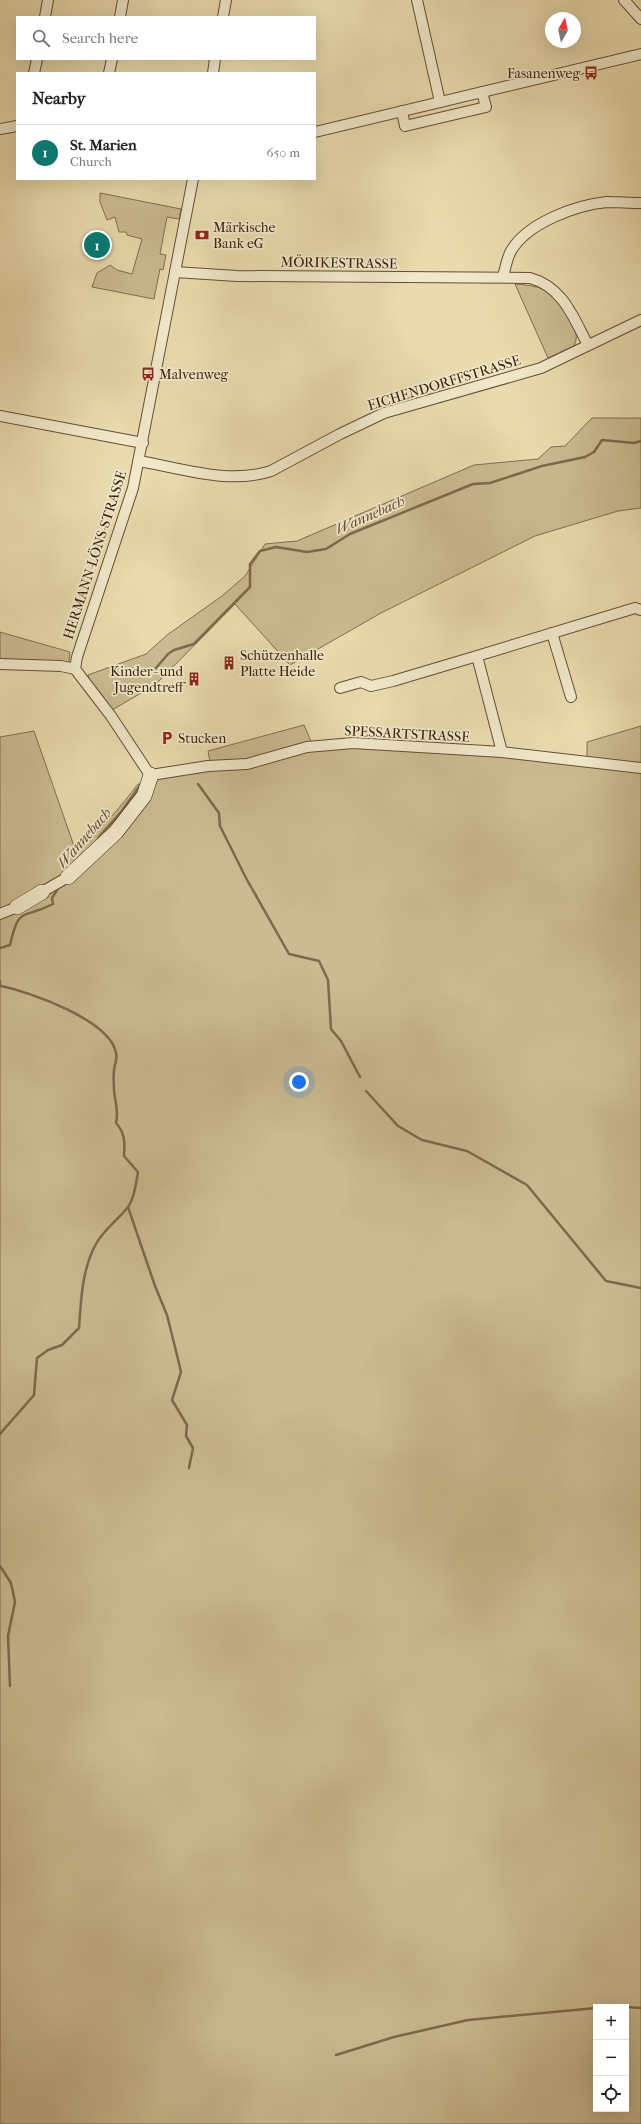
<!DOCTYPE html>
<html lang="en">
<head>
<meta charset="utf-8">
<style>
  :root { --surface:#fff; --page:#f2f2f2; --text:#222; --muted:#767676; --line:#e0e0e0; --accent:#0f766e }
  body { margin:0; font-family:"IM FELL French Canon",serif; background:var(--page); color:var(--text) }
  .controls { position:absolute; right:12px; bottom:12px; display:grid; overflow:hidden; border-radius:0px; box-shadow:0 4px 16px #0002 }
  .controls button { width:36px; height:36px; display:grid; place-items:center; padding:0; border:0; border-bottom:1px solid var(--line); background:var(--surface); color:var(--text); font:20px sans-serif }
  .compass { position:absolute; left:545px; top:12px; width:36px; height:36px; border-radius:50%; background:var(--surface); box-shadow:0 4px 16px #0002; rotate:9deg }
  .you { position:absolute; left:299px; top:1082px; width:14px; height:14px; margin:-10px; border:3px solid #fff; border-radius:50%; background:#1a73e8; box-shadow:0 0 0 6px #1a73e833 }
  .badge { display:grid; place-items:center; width:26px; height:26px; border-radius:50%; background:var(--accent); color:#fff; font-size:13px; font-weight:700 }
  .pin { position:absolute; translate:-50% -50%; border:2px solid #fff; box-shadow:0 1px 4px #0006 }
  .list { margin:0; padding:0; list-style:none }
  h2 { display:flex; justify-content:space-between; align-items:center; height:52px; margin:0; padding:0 16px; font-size:17px }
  h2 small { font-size:13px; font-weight:400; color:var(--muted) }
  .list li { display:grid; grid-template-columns:26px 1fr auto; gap:12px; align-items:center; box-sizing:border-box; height:56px; padding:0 16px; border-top:1px solid var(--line) }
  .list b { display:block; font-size:15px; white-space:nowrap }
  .list p { margin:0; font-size:13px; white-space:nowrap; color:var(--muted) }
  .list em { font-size:13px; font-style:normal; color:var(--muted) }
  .icon { flex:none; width:22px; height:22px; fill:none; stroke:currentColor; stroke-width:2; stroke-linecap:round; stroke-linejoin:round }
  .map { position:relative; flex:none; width:641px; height:2124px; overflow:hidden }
  .search { position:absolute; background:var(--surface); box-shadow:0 4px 16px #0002; left:16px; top:16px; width:300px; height:44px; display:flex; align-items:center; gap:10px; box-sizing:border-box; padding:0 14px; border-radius:0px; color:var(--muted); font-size:15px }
  .panel { position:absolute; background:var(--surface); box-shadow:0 4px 16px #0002; left:16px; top:72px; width:300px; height:108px; border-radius:0px }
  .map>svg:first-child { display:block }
  .green { fill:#cbbb92; stroke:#816e4e; fill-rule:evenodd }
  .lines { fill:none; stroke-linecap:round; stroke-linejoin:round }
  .stream { stroke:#7d6a4b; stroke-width:2.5 }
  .street-casing { stroke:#644f33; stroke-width:12 }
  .secondary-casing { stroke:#37200a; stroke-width:16 }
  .street { stroke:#f1e8ca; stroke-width:10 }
  .secondary { stroke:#f1e8ca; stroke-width:15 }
  .labels { text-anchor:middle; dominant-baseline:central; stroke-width:3.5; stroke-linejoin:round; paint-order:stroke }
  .poi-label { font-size:14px; fill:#37200a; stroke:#f1e8ca; text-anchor:start }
  .street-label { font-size:14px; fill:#37200a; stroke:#f1e8ca }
  .water-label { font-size:15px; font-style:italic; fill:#604b30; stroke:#f1e8ca }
</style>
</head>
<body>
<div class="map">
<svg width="641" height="2124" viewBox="0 0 641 2124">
  <rect width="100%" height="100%" fill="#e9dbae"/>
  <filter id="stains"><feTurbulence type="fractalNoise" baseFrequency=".005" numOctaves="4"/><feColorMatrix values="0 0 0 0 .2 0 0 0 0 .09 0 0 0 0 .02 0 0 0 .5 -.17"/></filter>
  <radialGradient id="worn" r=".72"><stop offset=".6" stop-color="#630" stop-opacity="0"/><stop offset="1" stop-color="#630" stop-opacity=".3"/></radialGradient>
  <!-- green -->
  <g class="green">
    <polygon points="100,193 181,209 179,219 167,217 160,254 166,255 163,270 160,269 154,299 92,287 97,273 110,265 117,270 132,274 142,239 127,235 126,232 119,232 115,217 107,220 100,202"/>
    <path d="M515 284C529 285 546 287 557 297 563 302 566 313 570 319 575 329 579 335 574 346L548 358Z"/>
    <polygon points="592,418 641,418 641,508 618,511 535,536 381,613 290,665 235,604 155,685 112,710 91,684 88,675 146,654 167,635 222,596 245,576 265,544 297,541 474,465 538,459 551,447 565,446"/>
    <polygon points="0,632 70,652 69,662 0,659"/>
    <path d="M304 725 313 746 353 743 587 761V742L641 726V2124H0V737L34 731 74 846C101 833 120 807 138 784H141L151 775 211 768 208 751ZM596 2007H626V2109H596Z"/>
  </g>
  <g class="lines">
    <!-- stream -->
    <g class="stream">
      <polyline points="156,668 168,654 174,650 194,644 250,587 250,564 260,551 276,547 307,552 326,549 350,534 473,484 490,483 542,466 585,457 594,452 602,440 634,443 641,441"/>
      <polyline points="198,784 219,813 220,826 246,878 289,954 319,961 328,980 331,1029 341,1041 360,1077"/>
      <polyline points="98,838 121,812 141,784"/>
      <path d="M0 948 10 945C19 905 22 920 53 904L52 898 59 887"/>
      <polyline points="0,981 0,986"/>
      <polyline points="366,1091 398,1126 422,1140 467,1151 527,1185 606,1281 641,1288"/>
      <polyline points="128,1207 155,1286 167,1315 177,1355 181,1372 172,1400 187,1425 186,1436 193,1448 189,1468"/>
      <path d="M0 1434 34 1395 37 1358 48 1350 62 1345 79 1328C81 1300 82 1269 96 1244 104 1229 118 1220 128 1207 135 1198 136 1182 138 1172L124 1156C125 1142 125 1133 116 1123 119 1111 115 1102 114 1090 114 1084 113 1077 114 1071 114 1065 118 1059 116 1053 110 1020 30 992 1 986"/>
      <polyline points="0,1566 11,1583 15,1602 8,1636 10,1686"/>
      <polyline points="602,2007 618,2007"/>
      <polyline points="626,2007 641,2008"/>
      <polyline points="336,2055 394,2037 468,2020 596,2008"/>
    </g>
    <!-- street casing -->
    <g class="street-casing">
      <g id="street">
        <polyline points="417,0 440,102"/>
        <polyline points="624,0 641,19"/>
        <polyline points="45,17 48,0"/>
        <polyline points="120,17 123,0"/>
        <polyline points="223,17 226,0"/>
        <polyline points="34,73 37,59"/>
        <polyline points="109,73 112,59"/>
        <polyline points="213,73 215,59"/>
        <polyline points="402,111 405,126 486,107 482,92"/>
        <polyline points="0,129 17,126"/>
        <polyline points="315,132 641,54"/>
        <polyline points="193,179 133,488 77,657 75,669 111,716 146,769 151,775 208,766 247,764 307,747 353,743 502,752 641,768"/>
        <path d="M175 272 237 276 530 278C563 287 573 317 588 345"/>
        <path d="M503 277C505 269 507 258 511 251 527 223 576 205 607 202 618 202 630 203 641 203"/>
        <polyline points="0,416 143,443"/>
        <path d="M139 461C181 468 229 485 271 471L340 434 384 413 541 368 641 320"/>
        <polyline points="552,633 571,697"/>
        <polyline points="0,664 61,666 75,669"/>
        <polyline points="340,688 361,682 371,686 393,681 477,656"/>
        <polyline points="502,752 477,656 635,608 641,610"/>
        <polyline points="42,892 68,877"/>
        <polyline points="0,914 17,907"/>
      </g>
    </g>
    <!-- secondary casing -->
    <g class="secondary-casing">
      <g id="secondary">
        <polyline points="68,877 116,832 144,796 151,775"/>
        <polyline points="17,907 42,892"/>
      </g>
    </g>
    <!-- street -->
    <use href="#street" class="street"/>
    <!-- secondary -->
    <use href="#secondary" class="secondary"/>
  </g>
  <!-- icons -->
  <defs>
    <g id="bus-bare" transform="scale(1.08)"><path d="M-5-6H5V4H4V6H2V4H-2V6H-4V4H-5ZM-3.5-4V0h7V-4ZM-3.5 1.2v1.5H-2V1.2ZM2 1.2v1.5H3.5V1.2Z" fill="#8f2418" stroke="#f1e8ca" stroke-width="2.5" paint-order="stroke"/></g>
    <g id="bank-bare" transform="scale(1.08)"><path d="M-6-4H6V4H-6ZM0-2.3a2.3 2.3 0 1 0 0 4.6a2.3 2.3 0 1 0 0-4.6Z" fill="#8f2418" stroke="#f1e8ca" stroke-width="2.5" paint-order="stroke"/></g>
    <g id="building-bare" transform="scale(1.08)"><path d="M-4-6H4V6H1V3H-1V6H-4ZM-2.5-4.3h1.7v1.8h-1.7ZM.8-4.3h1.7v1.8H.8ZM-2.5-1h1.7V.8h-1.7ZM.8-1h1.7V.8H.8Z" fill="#8f2418" stroke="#f1e8ca" stroke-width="2.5" paint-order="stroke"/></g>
    <g id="parking-bare" transform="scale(1.08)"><path d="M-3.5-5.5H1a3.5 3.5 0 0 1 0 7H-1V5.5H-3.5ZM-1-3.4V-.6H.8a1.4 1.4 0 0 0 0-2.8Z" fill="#8f2418" stroke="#f1e8ca" stroke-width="2.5" paint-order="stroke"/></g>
  </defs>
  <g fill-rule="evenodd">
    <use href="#bus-bare" x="591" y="73"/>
    <use href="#bank-bare" x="202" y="235"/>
    <use href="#bus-bare" x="148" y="374"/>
    <use href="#building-bare" x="229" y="663"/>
    <use href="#building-bare" x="194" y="679"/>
    <use href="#parking-bare" x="167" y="738"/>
  </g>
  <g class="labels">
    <!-- poi labels -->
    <g class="poi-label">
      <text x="580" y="73" text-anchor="end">Fasanenweg</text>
      <text x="213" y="227">Märkische<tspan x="213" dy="16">Bank eG</tspan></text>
      <text x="159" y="374">Malvenweg</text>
      <text x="240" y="655">Schützenhalle<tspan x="240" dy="16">Platte Heide</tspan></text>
      <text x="183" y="671" text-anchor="end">Kinder- und<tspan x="183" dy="16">Jugendtreff</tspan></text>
      <text x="178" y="738">Stucken</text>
    </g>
    <!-- street labels -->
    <g class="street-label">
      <text transform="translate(339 263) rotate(1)">MÖRIKESTRASSE</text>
      <text transform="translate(444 383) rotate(-17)">EICHENDORFFSTRASSE</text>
      <text transform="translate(95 555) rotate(-72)">HERMANN-LÖNS-STRASSE</text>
      <text transform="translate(407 734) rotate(3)">SPESSARTSTRASSE</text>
    </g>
    <!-- water labels -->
    <g class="water-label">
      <text transform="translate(370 515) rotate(-24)">Wannebach</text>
      <text transform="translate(84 838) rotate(-49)">Wannebach</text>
    </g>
  </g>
  <rect width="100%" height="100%" filter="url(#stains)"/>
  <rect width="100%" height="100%" fill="url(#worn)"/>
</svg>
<div class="controls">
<button>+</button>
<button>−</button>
<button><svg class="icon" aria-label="locate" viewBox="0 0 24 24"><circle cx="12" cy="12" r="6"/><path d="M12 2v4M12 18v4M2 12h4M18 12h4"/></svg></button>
</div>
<svg class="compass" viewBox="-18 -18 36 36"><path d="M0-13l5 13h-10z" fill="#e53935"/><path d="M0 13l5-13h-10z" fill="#767676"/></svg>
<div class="you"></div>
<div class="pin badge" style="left:97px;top:245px">1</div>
<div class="search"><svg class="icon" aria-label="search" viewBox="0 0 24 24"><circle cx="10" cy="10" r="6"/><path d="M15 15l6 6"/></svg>Search here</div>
<section class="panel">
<h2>Nearby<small></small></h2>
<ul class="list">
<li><span class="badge">1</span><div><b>St. Marien</b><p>Church</p></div><em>650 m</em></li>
</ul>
</section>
</div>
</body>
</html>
